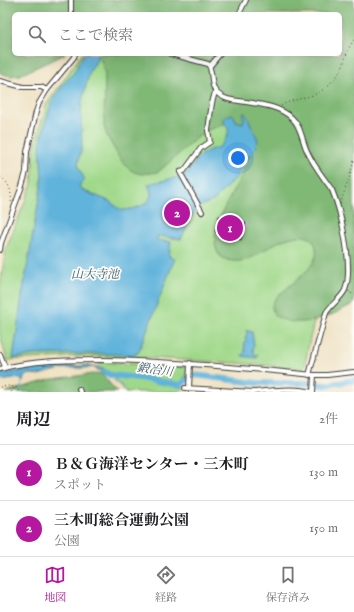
<!DOCTYPE html>
<html lang="ja">
<head>
<meta charset="utf-8">
<style>
  :root { --surface:#fff; --page:#f2f2f2; --text:#202124; --muted:#757577; --line:#e0e0e0; --accent:#b5179e }
  body { margin:0; font-family:"IM FELL English","Noto Serif JP",serif; background:var(--page); color:var(--text) }
  .you { position:absolute; left:238px; top:158px; width:14px; height:14px; margin:-10px; border:3px solid #fff; border-radius:50%; background:#1a73e8; box-shadow:0 0 0 6px #1a73e833 }
  .badge { display:grid; place-items:center; width:26px; height:26px; border-radius:50%; background:var(--accent); color:#fff; font-size:13px; font-weight:700 }
  .pin { position:absolute; translate:-50% -50%; border:2px solid #fff; box-shadow:0 1px 4px #0006 }
  .list { margin:0; padding:0; list-style:none }
  h2 { display:flex; justify-content:space-between; align-items:center; height:52px; margin:0; padding:0 16px; font-size:17px }
  h2 small { font-size:13px; font-weight:400; color:var(--muted) }
  .list li { display:grid; grid-template-columns:26px 1fr auto; gap:12px; align-items:center; box-sizing:border-box; height:56px; padding:0 16px; border-top:1px solid var(--line) }
  .list b { display:block; font-size:15px; white-space:nowrap }
  .list p { margin:0; font-size:13px; white-space:nowrap; color:var(--muted) }
  .list em { font-size:13px; font-style:normal; color:var(--muted) }
  .icon { flex:none; width:22px; height:22px; fill:none; stroke:currentColor; stroke-width:2; stroke-linecap:round; stroke-linejoin:round }
  .map { position:relative; flex:none; width:354px; height:392px; overflow:hidden }
  .search { position:absolute; background:var(--surface); box-shadow:0 4px 16px #0002; left:12px; right:12px; top:12px; height:44px; display:flex; align-items:center; gap:10px; box-sizing:border-box; padding:0 14px; border-radius:6px; color:var(--muted); font-size:15px }
  .sheet { height:164px; background:var(--surface) }
  nav { display:flex; justify-content:space-around; align-items:center; box-sizing:border-box; height:56px; border-top:1px solid var(--line); background:var(--surface); font-size:11px; color:var(--muted) }
  nav a { display:grid; justify-items:center; gap:2px }
  nav .on { color:var(--accent) }
  .map>svg:first-child { display:block }
  .green { fill:#a0d88a; stroke:#5e7a53 }
  .forest { fill:#80b876; stroke:#4e6a49 }
  .water { fill:#60b3db; stroke:#3e687c }
  .lines { fill:none; stroke-linecap:round; stroke-linejoin:round }
  .stream { stroke:#60b3db; stroke-width:1 }
  .river { stroke:#60b3db; stroke-width:6 }
  .building { fill:#dea7e1 }
  .minor-casing { stroke:#3c3934; stroke-width:6 }
  .path { stroke:#3c3934; stroke-width:1; stroke-dasharray:1 3; stroke-linecap:butt }
  .minor { stroke:#fff; stroke-width:4 }
  .labels { text-anchor:middle; dominant-baseline:central; stroke-width:3.5; stroke-linejoin:round; paint-order:stroke }
  .water-label { font-size:12px; font-style:italic; fill:#3b6072; stroke:#fdfcf7 }
</style>
</head>
<body>
<div class="map">
<svg width="354" height="392" viewBox="0 0 354 392">
  <rect width="100%" height="100%" fill="#fdfcf7"/>
  <filter id="ink" filterUnits="userSpaceOnUse"><feTurbulence type="fractalNoise" baseFrequency=".025" numOctaves="2"/><feDisplacementMap in="SourceGraphic" scale="8" xChannelSelector="R" yChannelSelector="G"/><feConvolveMatrix kernelMatrix="1 2 1 2 8 2 1 2 1" color-interpolation-filters="sRGB"/></filter>
  <filter id="wash" filterUnits="userSpaceOnUse"><feTurbulence type="fractalNoise" baseFrequency=".012" numOctaves="4" result="noise"/><feDisplacementMap in="SourceGraphic" scale="16" xChannelSelector="R" yChannelSelector="G"/><feGaussianBlur stdDeviation="0.9" result="paint"/><feColorMatrix in="noise" values="0 0 0 0 0 0 0 0 0 0 0 0 0 0 0 0 0 1.4 0 .05"/><feComposite in="paint" operator="in"/></filter>
  <g filter="url(#wash)">
    <rect width="100%" height="100%" fill="#eee0bf"/>
    <!-- green -->
    <g class="green">
      <polygon points="82,54 160,54 323,186 316,313 310,338 304,369 237,363 151,358 83,356 7,360 0,335 0,287 6,249 32,184 34,149 46,105"/>
      <polygon points="99,362 188,367 189,369 181,384 136,376 110,373 100,366"/>
      <polygon points="113,377 139,380 173,386 184,387 180,392 126,392 125,390"/>
    </g>
    <!-- forest -->
    <g class="forest">
      <path d="M0 0H354V303C332 317 298 331 274 315 273 310 271 307 273 303 275 297 281 293 285 290 296 280 320 264 316 248 315 242 311 238 307 237 302 235 297 236 292 237 288 238 284 239 280 241 263 249 248 266 228 260 223 259 219 256 217 251 206 225 242 184 248 158 249 154 249 149 249 146L231 124 219 126 208 130 195 139 164 167 158 172 142 174 134 172 128 168 120 159 107 136 104 126 105 74 101 60 96 54H340V14H14V54H65L20 75 10 76 0 73Z"/>
      <polygon points="101,373 117,392 6,392 52,379"/>
    </g>
    <!-- water -->
    <g class="water">
      <path d="M84 54H97V60L90 71 87 82 82 101 81 113 82 147 79 158 78 166 85 180 80 184C79 188 81 189 84 191L109 201 121 210C130 210 151 206 151 194 151 191 149 187 148 184L183 176C192 170 192 163 199 157 203 153 208 150 213 149 215 148 216 148 219 147 222 145 223 142 225 140 229 133 230 129 224 123V119L227 116 232 114 234 116 236 121 243 123 244 119 242 115 244 112 248 118 258 140 255 148 251 155 245 159 235 179 230 183 223 191 218 195 215 200 196 208 181 239 157 236V240L171 242 169 257 175 258 139 351 137 354 133 355C100 353 67 354 34 355 27 356 20 358 13 358L22 296 42 181 40 145 46 119 53 99 64 83 73 74Z"/>
      <polygon points="246,330 252,332 254,345 253,350 255,355 258,354 257,358 242,356 245,351 244,348 245,345 244,343 246,341 245,338 247,334"/>
      <polygon points="85,365 98,367 110,374 109,376 93,367 83,368 70,368 61,369 38,375 32,374 27,375 24,377 23,382 20,378 0,381 0,374 49,366 81,366"/>
    </g>
    <g class="lines">
      <!-- stream -->
      <g class="stream">
        <polyline points="109,376 120,386 124,392"/>
        <polyline points="21,392 22,381"/>
        <polyline points="289,392 299,392"/>
      </g>
      <!-- river -->
      <polyline class="river" points="104,372 110,375 139,378 180,385 194,375 257,383 306,383 326,385 354,380"/>
    </g>
    <g id="blocks">
      <!-- building -->
      <polygon class="building" points="219,216 246,223 241,240 215,232"/>
    </g>
  </g>
  <g filter="url(#ink)">
    <use href="#blocks" fill-opacity="0" stroke="#3c3934" stroke-width="1"/>
    <g class="lines">
      <!-- minor casing -->
      <g class="minor-casing">
        <g id="minor">
          <polyline points="71,14 71,0"/>
          <polyline points="239,14 246,0"/>
          <path d="M171 54 208 64C214 72 209 85 217 93 223 99 231 100 239 101 257 104 278 105 292 118 301 126 302 140 307 151 313 165 324 178 332 190 341 211 354 268 345 290 341 299 331 304 326 313L309 375"/>
          <polyline points="210,66 220,54"/>
          <polyline points="0,81 23,87 41,87 47,90"/>
          <polyline points="202,212 180,172 184,171 201,148 210,142 208,130 212,103 215,92"/>
          <polyline points="0,243 1,243 0,250"/>
          <polyline points="1,243 22,186 26,172 27,152 36,112 39,103 47,90 74,57 75,54"/>
          <polyline points="0,354 5,367"/>
          <path d="M0 369C33 360 68 360 102 360 173 361 244 368 314 375H327L354 372"/>
          <polyline points="185,388 254,392"/>
          <polyline points="79,389 80,392"/>
          <polyline points="189,389 190,363"/>
          <path d="M255 392C271 390 297 387 312 392"/>
          <polyline points="313,392 314,375"/>
        </g>
      </g>
      <!-- path -->
      <g class="path">
        <path d="M281 106C293 98 309 99 321 91 330 85 339 75 343 65 346 56 348 47 354 40"/>
        <path d="M0 177C10 182 12 193 11 204"/>
        <polyline points="340,204 350,176 354,160"/>
        <polyline points="349,291 349,293 354,294"/>
        <polyline points="0,387 9,386 16,387 19,392"/>
        <polyline points="11,392 15,387"/>
      </g>
      <!-- minor -->
      <use href="#minor" class="minor"/>
    </g>
  </g>
  <g class="labels">
    <!-- water labels -->
    <g class="water-label">
      <text x="95" y="274">山大寺池</text>
      <text transform="translate(155 370) rotate(8)">鍛冶川</text>
    </g>
  </g>
</svg>
<div class="you"></div>
<div class="pin badge" style="left:230px;top:228px">1</div>
<div class="pin badge" style="left:177px;top:213px">2</div>
<div class="search"><svg class="icon" aria-label="search" viewBox="0 0 24 24"><circle cx="10" cy="10" r="6"/><path d="M15 15l6 6"/></svg>ここで検索</div>
</div>
<section class="sheet">
<h2>周辺<small>2件</small></h2>
<ul class="list">
<li><span class="badge">1</span><div><b>Ｂ＆Ｇ海洋センター・三木町</b><p>スポット</p></div><em>130 m</em></li>
<li><span class="badge">2</span><div><b>三木町総合運動公園</b><p>公園</p></div><em>150 m</em></li>
</ul>
</section>
<nav>
<a class="on"><svg class="icon" aria-label="map" viewBox="0 0 24 24"><path d="M3 6l6-2 6 2 6-2v14l-6 2-6-2-6 2zM9 4v14M15 6v14"/></svg>地図</a>
<a><svg class="icon" aria-label="directions" viewBox="0 0 24 24"><path d="M12 3l9 9-9 9-9-9zM9 14v-3h6M13 9l2 2-2 2"/></svg>経路</a>
<a><svg class="icon" aria-label="saved" viewBox="0 0 24 24"><path d="M7 4h10v16l-5-4-5 4z"/></svg>保存済み</a>
</nav>
</body>
</html>
